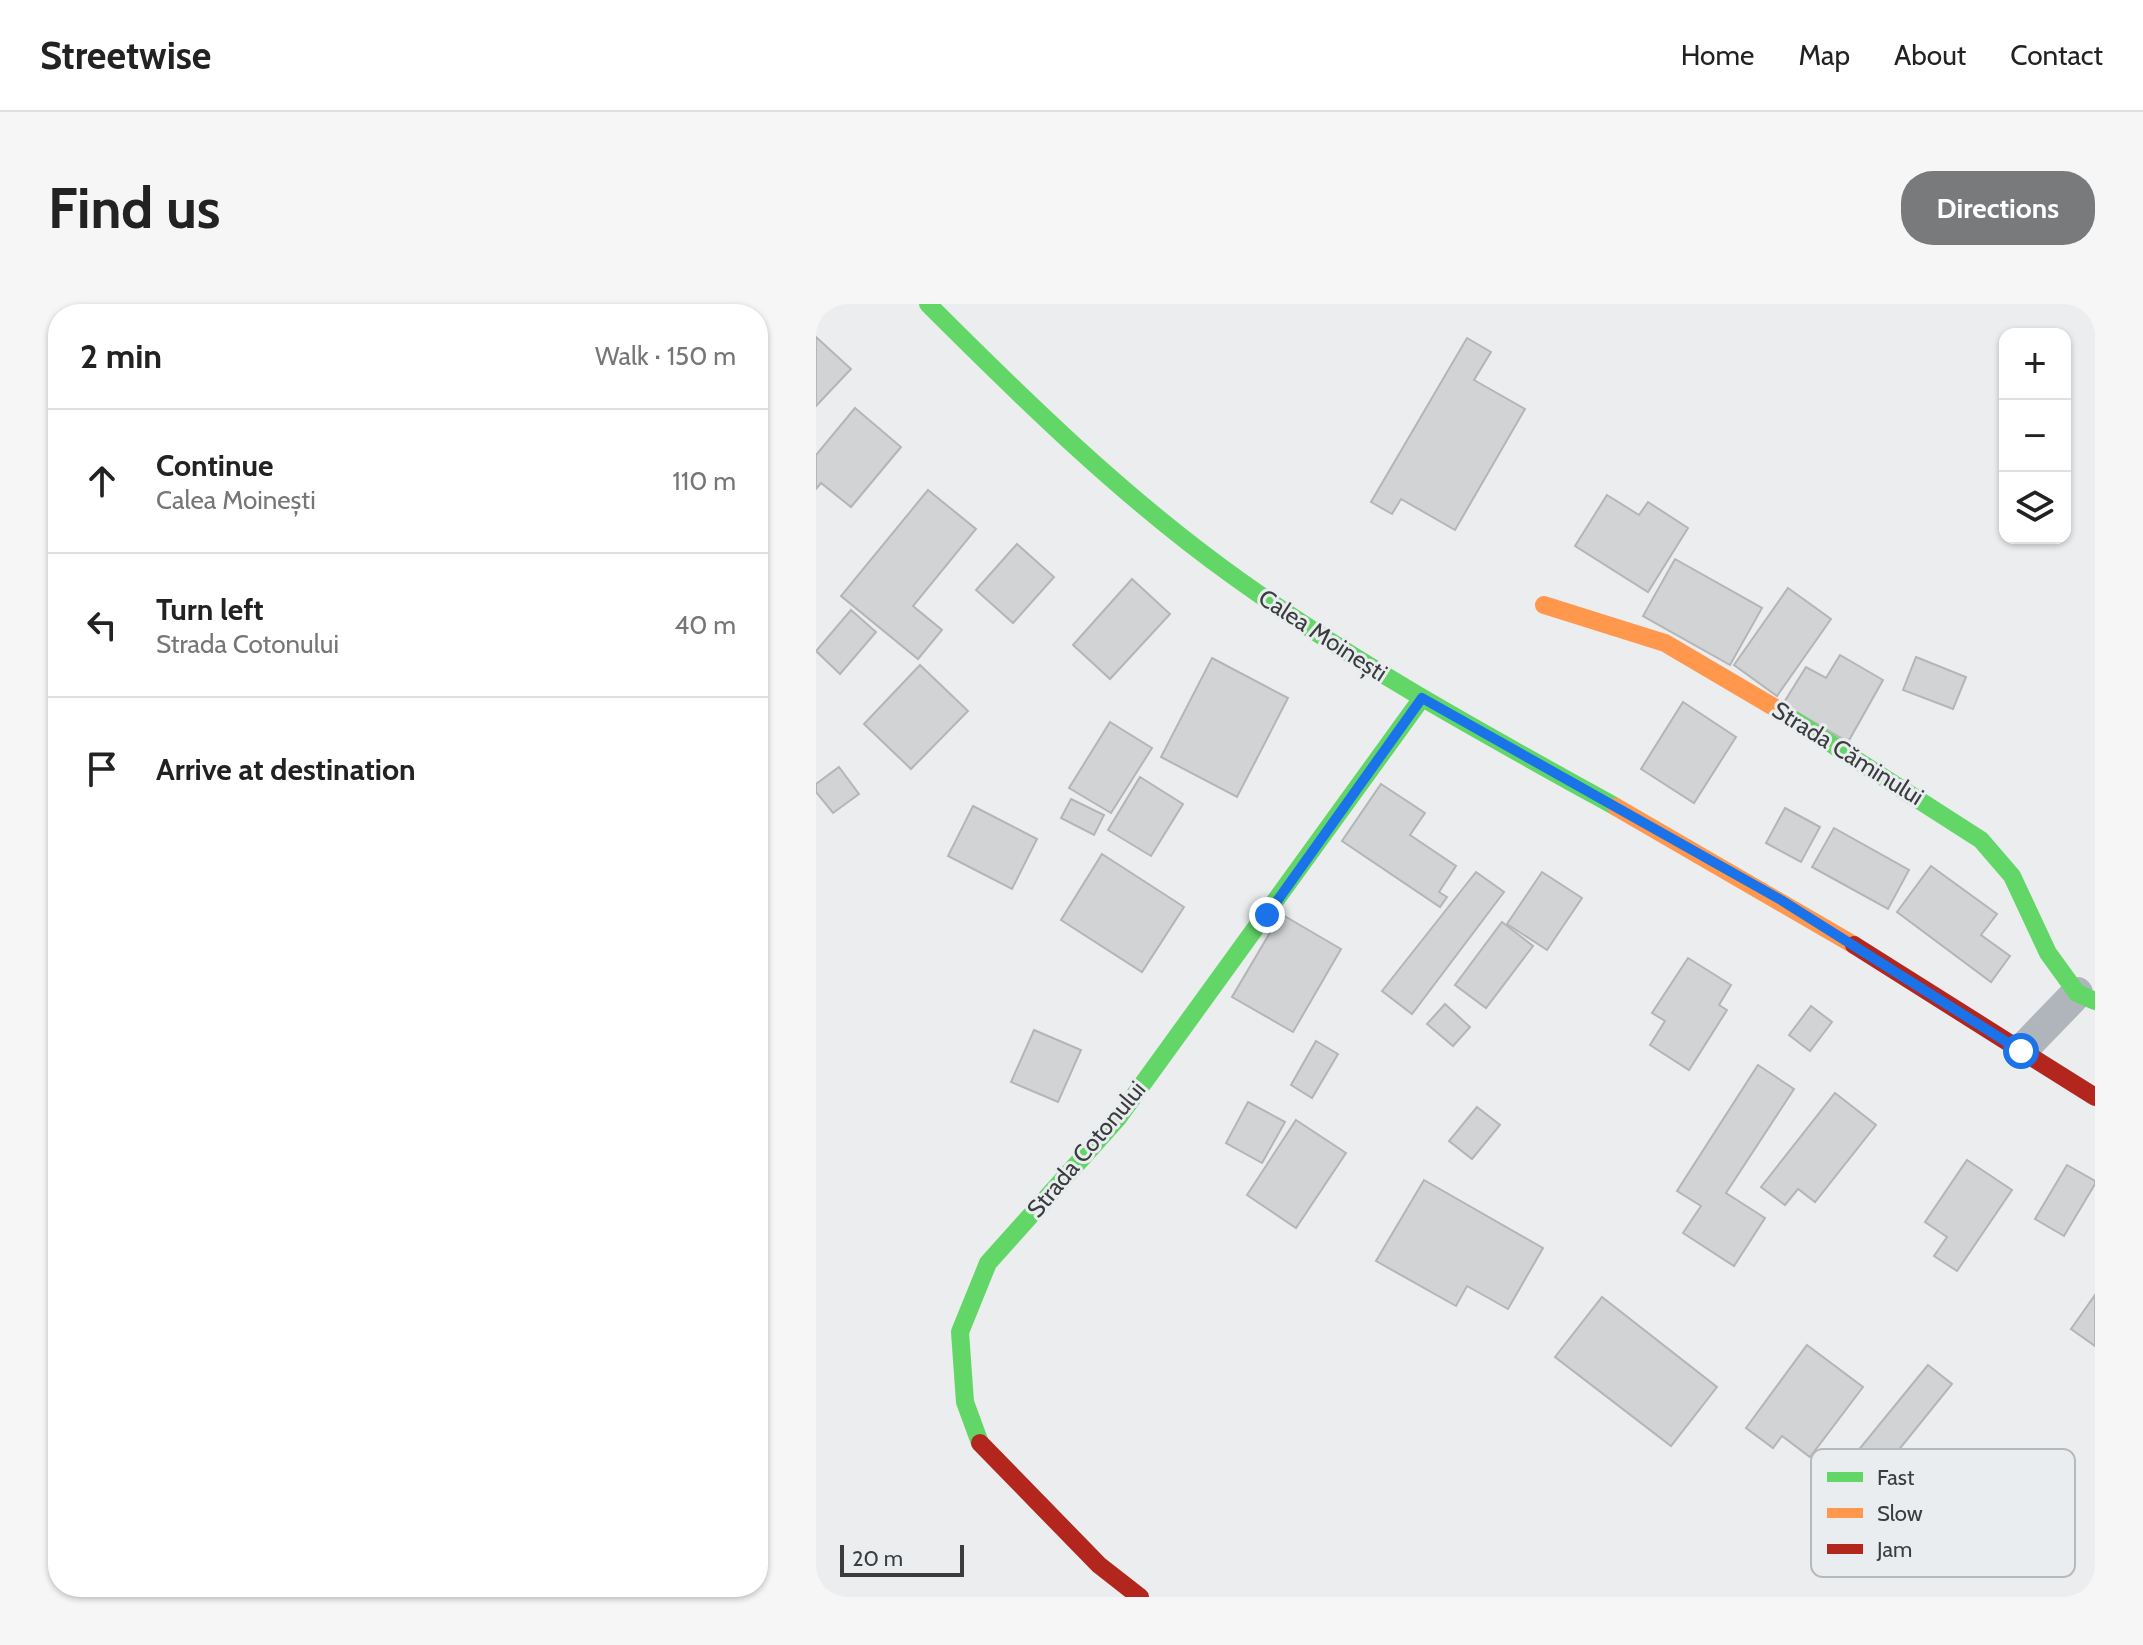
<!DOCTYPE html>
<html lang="en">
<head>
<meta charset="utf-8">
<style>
  :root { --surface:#fff; --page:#f6f6f6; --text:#222; --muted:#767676; --line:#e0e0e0; --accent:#797a7b }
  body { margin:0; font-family:Cabin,sans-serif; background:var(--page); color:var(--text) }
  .controls { position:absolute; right:24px; top:24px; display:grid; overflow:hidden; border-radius:16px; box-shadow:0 2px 6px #0004 }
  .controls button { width:72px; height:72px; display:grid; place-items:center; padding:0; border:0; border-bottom:2px solid var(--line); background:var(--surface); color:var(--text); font:40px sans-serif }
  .scale { position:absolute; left:24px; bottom:20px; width:124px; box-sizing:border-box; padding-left:8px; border:4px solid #3b3c3d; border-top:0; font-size:22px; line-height:28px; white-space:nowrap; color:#3b3c3d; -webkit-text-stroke:6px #eaedef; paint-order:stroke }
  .stop { position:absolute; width:24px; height:24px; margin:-18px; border:6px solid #1a73e8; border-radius:50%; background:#fff }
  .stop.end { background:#1a73e8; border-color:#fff; box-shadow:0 2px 8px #0008 }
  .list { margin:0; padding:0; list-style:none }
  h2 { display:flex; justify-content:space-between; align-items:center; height:104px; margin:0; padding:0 32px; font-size:34px }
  h2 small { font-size:26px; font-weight:400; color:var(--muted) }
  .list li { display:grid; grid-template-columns:52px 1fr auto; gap:24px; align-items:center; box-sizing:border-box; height:144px; padding:0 32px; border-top:2px solid var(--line) }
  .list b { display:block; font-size:30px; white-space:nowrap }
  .list p { margin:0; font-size:26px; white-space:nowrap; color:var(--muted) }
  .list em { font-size:26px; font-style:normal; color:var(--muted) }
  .icon { flex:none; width:44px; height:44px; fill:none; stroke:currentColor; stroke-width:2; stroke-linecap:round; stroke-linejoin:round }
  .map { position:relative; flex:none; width:1279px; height:1293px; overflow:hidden; border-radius:32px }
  header { display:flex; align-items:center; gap:48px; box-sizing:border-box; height:112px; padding:0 40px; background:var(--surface); border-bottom:2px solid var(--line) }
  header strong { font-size:38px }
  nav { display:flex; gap:44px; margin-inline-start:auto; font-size:28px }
  .intro { display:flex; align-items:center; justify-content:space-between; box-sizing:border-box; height:192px; padding:0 48px }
  h1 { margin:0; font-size:56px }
  .button { padding:20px 36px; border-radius:32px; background:var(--accent); color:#fff; font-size:28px; font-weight:700 }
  main { display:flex; gap:48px; padding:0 48px }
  aside { flex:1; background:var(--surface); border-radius:32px; box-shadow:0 2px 6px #0004 }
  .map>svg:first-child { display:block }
  .building { fill:#d2d3d4; stroke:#b4b5b6; stroke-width:2 }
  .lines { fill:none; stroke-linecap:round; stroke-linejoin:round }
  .street { stroke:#b0b5bb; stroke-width:32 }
  .fast { stroke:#63d668; stroke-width:18 }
  .slow { stroke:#ff974d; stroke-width:18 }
  .jam { stroke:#b3261e; stroke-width:18 }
  .route { stroke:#1a73e8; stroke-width:10 }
  .labels { text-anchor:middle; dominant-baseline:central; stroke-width:6; stroke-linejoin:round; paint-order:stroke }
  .street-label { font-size:24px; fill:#3b3c3d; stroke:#eaedef }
  .key { fill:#eaedef; stroke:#b6b8ba; stroke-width:2 }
  .key-label { font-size:22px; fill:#3b3c3d }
</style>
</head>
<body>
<header>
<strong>Streetwise</strong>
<nav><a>Home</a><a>Map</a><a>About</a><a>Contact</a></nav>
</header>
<div class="intro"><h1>Find us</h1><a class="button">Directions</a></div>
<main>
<aside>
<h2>2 min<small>Walk · 150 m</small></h2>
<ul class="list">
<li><svg class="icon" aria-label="ahead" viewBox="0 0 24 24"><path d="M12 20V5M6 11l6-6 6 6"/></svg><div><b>Continue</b><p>Calea Moinești</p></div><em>110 m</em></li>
<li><svg class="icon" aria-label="left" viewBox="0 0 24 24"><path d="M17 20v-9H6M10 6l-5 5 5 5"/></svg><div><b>Turn left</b><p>Strada Cotonului</p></div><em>40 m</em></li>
<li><svg class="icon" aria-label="arrive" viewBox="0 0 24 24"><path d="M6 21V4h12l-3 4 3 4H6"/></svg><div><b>Arrive at destination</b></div></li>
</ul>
</aside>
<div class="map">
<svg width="1279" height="1293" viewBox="0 0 1279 1293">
  <rect width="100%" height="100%" fill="#ebedee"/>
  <!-- building -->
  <g class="building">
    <polygon points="0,33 35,65 0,102"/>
    <polygon points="651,34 675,48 658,76 709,105 639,226 585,195 576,210 555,198"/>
    <polygon points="39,104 85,143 35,203 5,179 0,185 0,151"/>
    <polygon points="112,186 160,225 97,302 126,326 102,355 25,292"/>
    <polygon points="791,191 823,211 832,198 872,224 832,288 759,242"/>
    <polygon points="201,240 238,273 197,319 160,286"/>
    <polygon points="859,255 946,304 914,361 827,312"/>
    <polygon points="316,275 354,310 294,375 257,341"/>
    <polygon points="972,284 1015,315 961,392 918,361"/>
    <polygon points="35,306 60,328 24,370 0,347"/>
    <polygon points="1024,351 1067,376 1032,438 967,400 990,363 1010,374"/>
    <polygon points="1100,353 1150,373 1137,405 1087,386"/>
    <polygon points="396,354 472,394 421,493 345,453"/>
    <polygon points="104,361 152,407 95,465 48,420"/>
    <polygon points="867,398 920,433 878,499 825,465"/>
    <polygon points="294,418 336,444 295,509 253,484"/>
    <polygon points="23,463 43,490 17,509 0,488 0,480"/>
    <polygon points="324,473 367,500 335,552 292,526"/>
    <polygon points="565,480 609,509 594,531 640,562 623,588 631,593 624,603 526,537"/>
    <polygon points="255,495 288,511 278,531 245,514"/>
    <polygon points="157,502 221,535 196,585 132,552"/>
    <polygon points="969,504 1004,523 985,558 950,539"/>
    <polygon points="1018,524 1093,566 1072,605 996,563"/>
    <polygon points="286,550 368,603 326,668 245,616"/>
    <polygon points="1115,562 1181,610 1165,631 1194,652 1175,678 1081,608"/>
    <polygon points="660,568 688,588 596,710 566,687"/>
    <polygon points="726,568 766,594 731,646 691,620"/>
    <polygon points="465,610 525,645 477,728 416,693"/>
    <polygon points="686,618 717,642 670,704 639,681"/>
    <polygon points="872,654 915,681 903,701 911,706 873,766 834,741 849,717 836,709"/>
    <polygon points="629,700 654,723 637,742 611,720"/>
    <polygon points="995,702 1016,718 994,747 973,731"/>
    <polygon points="218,726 265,746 242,798 195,778"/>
    <polygon points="500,737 522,750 496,794 475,781"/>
    <polygon points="942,761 978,785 910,889 949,914 918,962 867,929 885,902 861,887"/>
    <polygon points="1019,789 1060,821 999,898 982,885 969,901 945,883"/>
    <polygon points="432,798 469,818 446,859 410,839"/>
    <polygon points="661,803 684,821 656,855 633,837"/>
    <polygon points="480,816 530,849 480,924 431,891"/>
    <polygon points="1151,856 1196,886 1141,967 1118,952 1131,933 1109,918"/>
    <polygon points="1251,861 1279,877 1279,880 1248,932 1219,915"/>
    <polygon points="608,876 727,944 692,1005 651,982 640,1002 560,957"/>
    <polygon points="1279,991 1279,1042 1255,1025"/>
    <polygon points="786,993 901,1083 855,1142 739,1053"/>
    <polygon points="991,1041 1047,1083 994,1153 966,1132 957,1144 930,1124"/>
    <polygon points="1112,1061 1136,1080 1052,1184 1027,1165"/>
  </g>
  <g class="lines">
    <!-- street -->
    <polyline class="street" points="1205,747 1261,689"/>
    <!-- fast -->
    <g class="fast">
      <path d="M112 0C209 97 308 194 420 274 540 360 670 431 800 503"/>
      <polyline points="961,405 1165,536 1196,572 1232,649 1261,689 1279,697"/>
      <polyline points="164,1139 149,1098 144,1028 172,959 302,814 606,394"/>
    </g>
    <!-- slow -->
    <g class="slow">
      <polyline points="728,301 849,339 961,405"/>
      <polyline points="800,503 1038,641"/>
    </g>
    <!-- jam -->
    <g class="jam">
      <polyline points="1038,641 1279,793"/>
      <polyline points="164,1139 283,1261 324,1293"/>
    </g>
  </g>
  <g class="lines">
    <!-- route -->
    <polyline class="route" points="451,611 606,394 965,596 1205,747"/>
  </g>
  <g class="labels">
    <!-- street labels -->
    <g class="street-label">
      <text transform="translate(507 331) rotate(33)">Calea Moinești</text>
      <text transform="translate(1032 449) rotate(32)">Strada Căminului</text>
      <text transform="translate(270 845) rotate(-50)">Strada Cotonului</text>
    </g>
  </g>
  <!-- legend -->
  <rect x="995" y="1145" width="264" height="128" rx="12" class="key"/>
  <rect x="1011" y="1168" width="36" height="10" fill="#63d668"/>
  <rect x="1011" y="1204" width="36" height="10" fill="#ff974d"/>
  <rect x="1011" y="1240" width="36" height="10" fill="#b3261e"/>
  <g class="key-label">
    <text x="1061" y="1181">Fast</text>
    <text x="1061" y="1217">Slow</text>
    <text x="1061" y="1253">Jam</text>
  </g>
</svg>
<div class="controls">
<button>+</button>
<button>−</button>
<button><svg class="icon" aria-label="layers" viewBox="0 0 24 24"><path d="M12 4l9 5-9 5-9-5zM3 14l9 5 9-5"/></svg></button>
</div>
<div class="scale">20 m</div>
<div class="stop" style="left:1205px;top:747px"></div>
<div class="stop end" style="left:451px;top:611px"></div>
</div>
</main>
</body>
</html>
